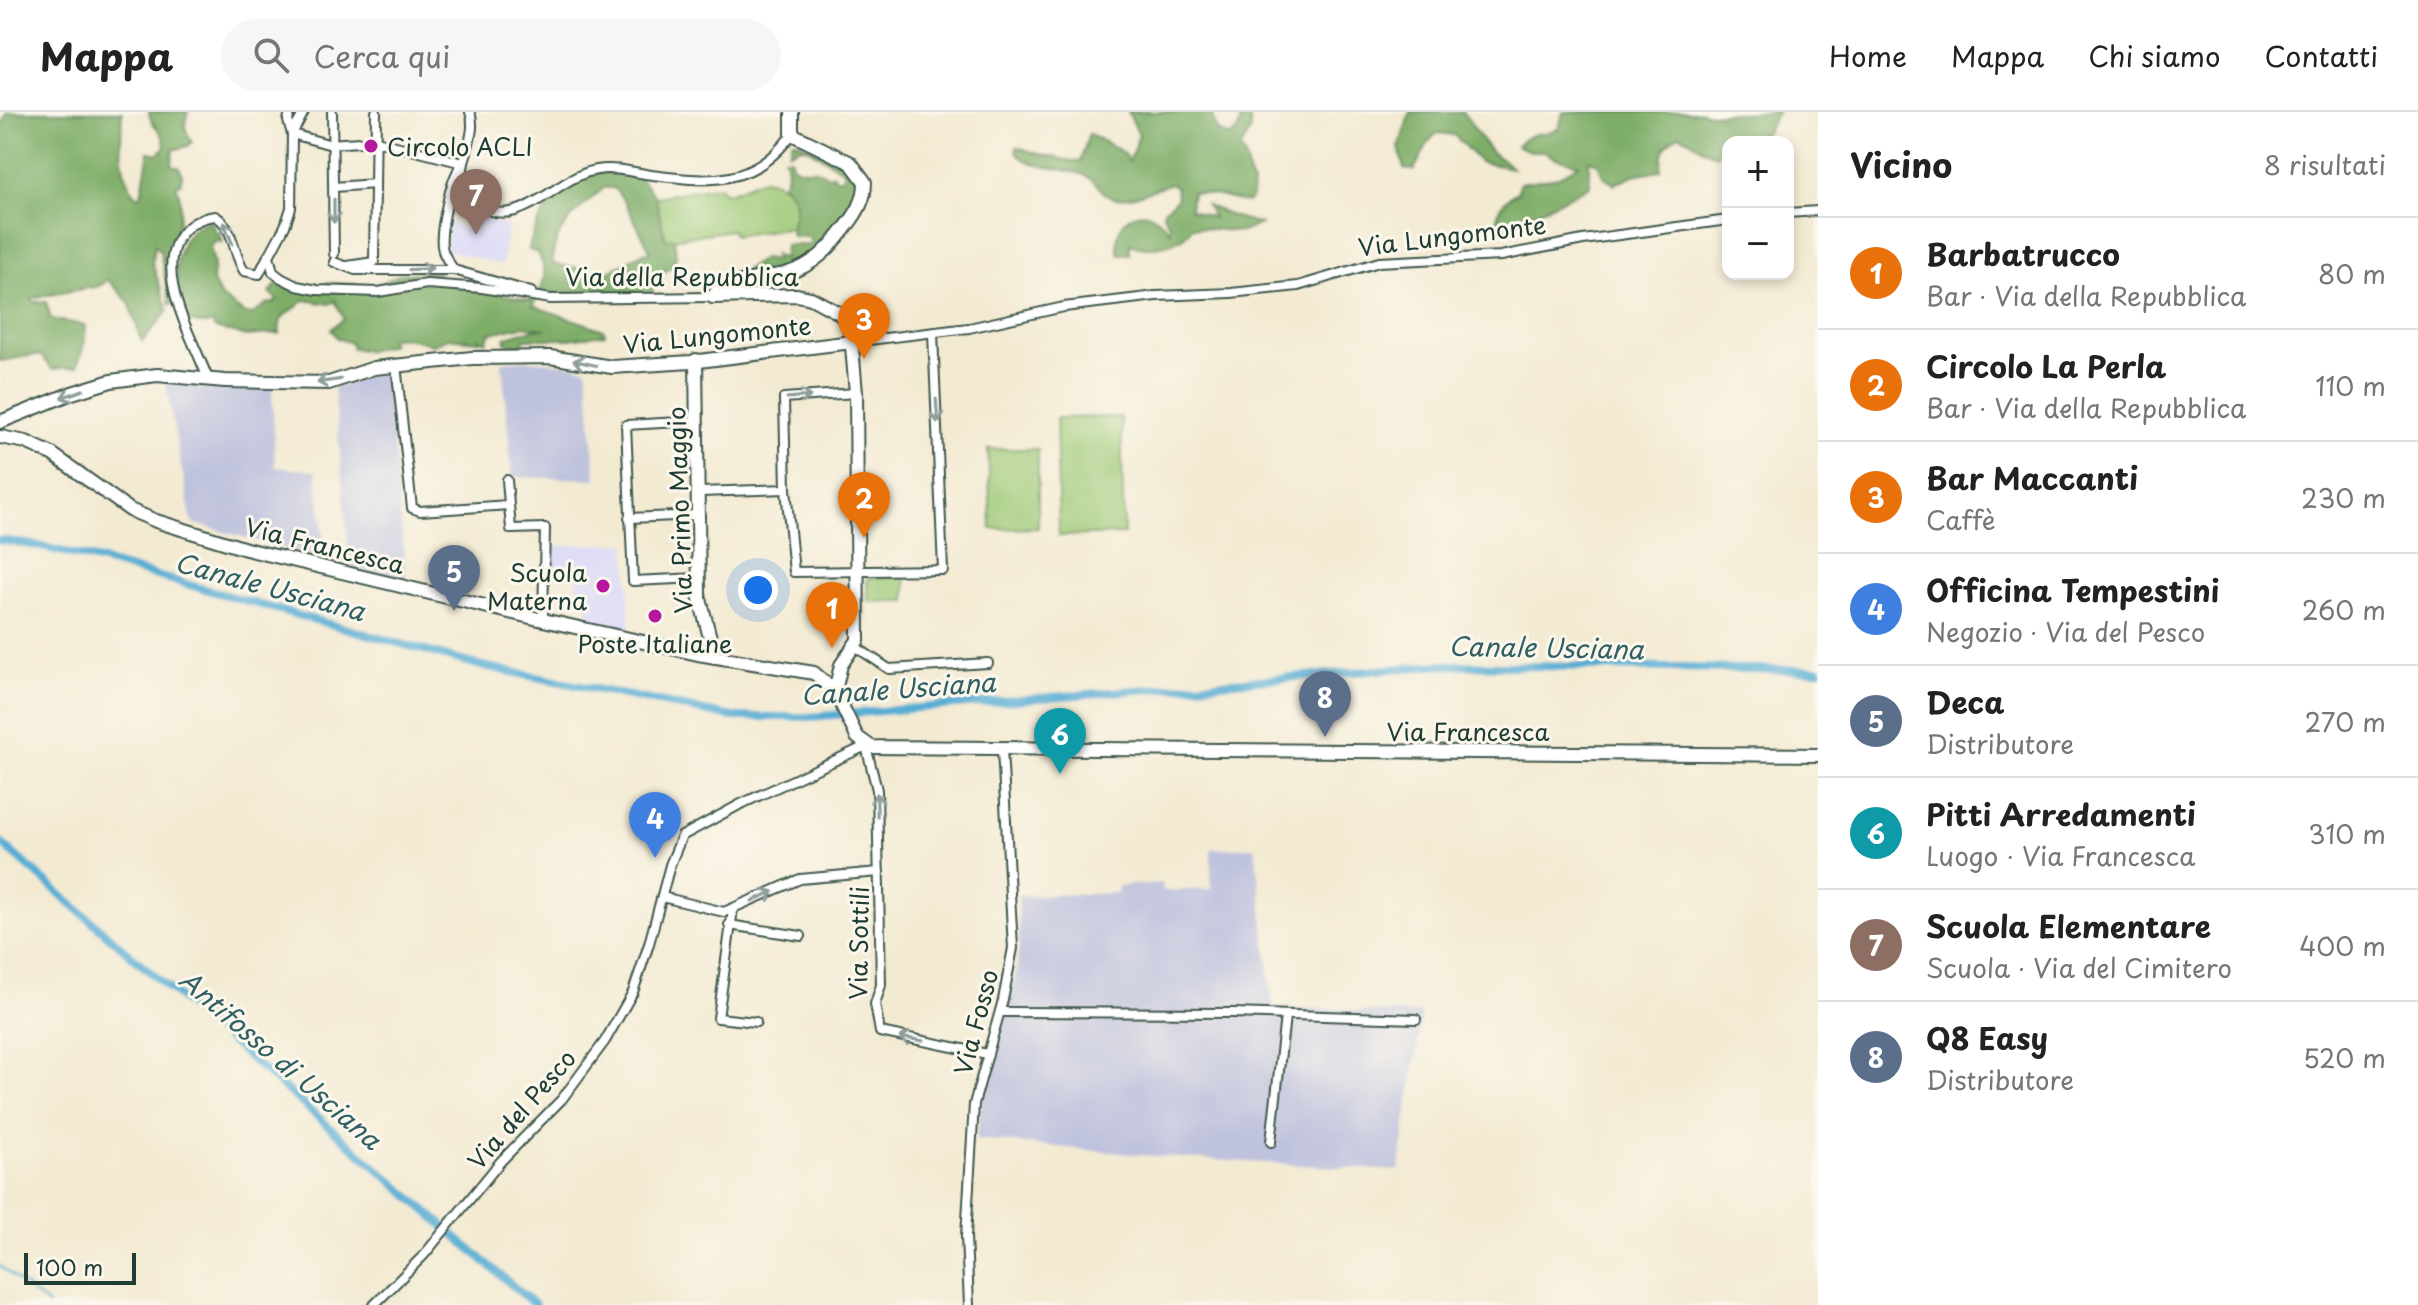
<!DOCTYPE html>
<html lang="it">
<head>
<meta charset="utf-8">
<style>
  :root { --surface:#fff; --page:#f6f6f6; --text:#222; --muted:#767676; --line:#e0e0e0; --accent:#111827 }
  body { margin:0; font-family:"Playpen Sans",sans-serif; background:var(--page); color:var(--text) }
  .controls { position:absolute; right:24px; top:24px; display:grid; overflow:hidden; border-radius:16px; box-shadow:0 4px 12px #0003 }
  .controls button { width:72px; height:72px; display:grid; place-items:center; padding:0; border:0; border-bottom:2px solid var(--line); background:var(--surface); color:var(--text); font:40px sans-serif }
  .scale { position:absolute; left:24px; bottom:20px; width:112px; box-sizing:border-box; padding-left:8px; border:4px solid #1f3d34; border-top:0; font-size:22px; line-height:28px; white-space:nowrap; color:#1f3d34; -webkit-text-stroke:6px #fbf7ec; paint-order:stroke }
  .you { position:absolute; left:758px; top:478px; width:28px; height:28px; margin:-20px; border:6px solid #fff; border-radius:50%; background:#1a73e8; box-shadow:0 0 0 12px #1a73e833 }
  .badge { display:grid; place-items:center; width:52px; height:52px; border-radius:50%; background:var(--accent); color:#fff; font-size:26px; font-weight:700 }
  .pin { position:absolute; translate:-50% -66px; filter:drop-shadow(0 2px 4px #0008) }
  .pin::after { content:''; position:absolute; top:42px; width:28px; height:24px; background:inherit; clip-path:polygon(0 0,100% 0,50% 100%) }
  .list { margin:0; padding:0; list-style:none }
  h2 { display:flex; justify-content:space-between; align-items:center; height:104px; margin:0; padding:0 32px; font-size:34px }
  h2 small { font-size:26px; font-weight:400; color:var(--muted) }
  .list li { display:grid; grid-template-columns:52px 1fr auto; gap:24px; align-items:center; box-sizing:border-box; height:112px; padding:0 32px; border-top:2px solid var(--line) }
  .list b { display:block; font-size:30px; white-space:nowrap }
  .list p { margin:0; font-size:26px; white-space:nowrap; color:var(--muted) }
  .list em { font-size:26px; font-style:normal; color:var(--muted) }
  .icon { flex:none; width:44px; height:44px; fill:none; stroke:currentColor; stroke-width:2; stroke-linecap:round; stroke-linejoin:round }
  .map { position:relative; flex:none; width:1818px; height:1193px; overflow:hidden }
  header { display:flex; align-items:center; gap:48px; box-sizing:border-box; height:112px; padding:0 40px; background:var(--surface); border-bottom:2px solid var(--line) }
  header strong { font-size:38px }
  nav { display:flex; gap:44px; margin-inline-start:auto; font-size:28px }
  .search { width:560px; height:72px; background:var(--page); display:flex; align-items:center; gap:20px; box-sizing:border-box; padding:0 28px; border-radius:44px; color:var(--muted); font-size:30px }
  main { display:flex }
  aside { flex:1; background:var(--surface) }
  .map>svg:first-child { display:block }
  .built { fill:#d8d7f8 }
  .industrial { fill:#bfc2dd }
  .green { fill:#9dc976; stroke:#5e8355; stroke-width:2 }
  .forest { fill:#7ead67; stroke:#4e754e; stroke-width:2; fill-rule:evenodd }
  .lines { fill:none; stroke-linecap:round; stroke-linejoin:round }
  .stream { stroke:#59add4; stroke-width:2 }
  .canal { stroke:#59add4; stroke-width:8 }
  .street-casing { stroke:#3f574c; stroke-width:12 }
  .secondary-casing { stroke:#3f574c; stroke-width:16 }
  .street { stroke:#fff; stroke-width:8 }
  .secondary { stroke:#fff; stroke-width:12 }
  .oneway { stroke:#8f9e9a }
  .poi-dot { fill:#b5179e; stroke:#fbf7ec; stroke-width:3 }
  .labels { text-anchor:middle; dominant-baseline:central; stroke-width:6; stroke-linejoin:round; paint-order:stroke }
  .poi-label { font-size:24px; fill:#1f3d34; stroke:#fbf7ec; text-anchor:start }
  .street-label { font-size:24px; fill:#1f3d34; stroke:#fbf7ec }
  .water-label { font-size:26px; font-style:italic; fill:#305f64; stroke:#fbf7ec }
</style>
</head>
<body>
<header>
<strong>Mappa</strong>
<div class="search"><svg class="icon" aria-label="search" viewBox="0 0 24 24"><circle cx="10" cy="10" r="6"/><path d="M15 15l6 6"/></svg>Cerca qui</div>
<nav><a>Home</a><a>Mappa</a><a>Chi siamo</a><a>Contatti</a></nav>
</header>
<main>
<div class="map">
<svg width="1818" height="1193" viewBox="0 0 1818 1193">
  <rect width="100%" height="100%" fill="#fbf7ec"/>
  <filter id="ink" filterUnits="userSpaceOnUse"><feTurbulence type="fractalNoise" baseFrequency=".0125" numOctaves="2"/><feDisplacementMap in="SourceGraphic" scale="16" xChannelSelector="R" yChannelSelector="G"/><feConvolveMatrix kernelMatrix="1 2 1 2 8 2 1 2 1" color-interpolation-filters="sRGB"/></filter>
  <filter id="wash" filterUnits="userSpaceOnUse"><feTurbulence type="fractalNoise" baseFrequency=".006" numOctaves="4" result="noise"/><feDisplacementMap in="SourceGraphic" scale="32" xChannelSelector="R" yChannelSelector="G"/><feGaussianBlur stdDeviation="1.8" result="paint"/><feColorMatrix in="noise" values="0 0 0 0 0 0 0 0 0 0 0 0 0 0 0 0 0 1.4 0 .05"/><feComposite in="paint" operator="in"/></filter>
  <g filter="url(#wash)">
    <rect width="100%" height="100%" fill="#f3ead2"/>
    <!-- built -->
    <g class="built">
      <polygon points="478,102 508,114 502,153 447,138 448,110 467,117"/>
      <polygon points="626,431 629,472 629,517 587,507 587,486 578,476 576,457 553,458 552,434"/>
    </g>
    <!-- industrial -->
    <g class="industrial">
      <polygon points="528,248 567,252 587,257 596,367 512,365 502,250"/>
      <polygon points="387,258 406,468 350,456 334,276"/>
      <polygon points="165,268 272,274 275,355 316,359 326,448 192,411"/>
      <polygon points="1255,735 1273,895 1422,902 1399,1059 1151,1044 976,1027 981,993 1015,868 1019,837 1018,784 1117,781 1118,774 1162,771 1163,779 1211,777 1211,737"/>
    </g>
    <!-- green -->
    <g class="green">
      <path d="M763 67C790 70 803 90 791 115L734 124 732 118 666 128 655 85 720 74 722 79 729 81Z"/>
      <polygon points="1121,305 1124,422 1059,424 1056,306"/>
      <polygon points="988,337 1038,337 1038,416 991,417"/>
      <polygon points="906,465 906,489 868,490 867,466"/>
    </g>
    <!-- forest -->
    <g class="forest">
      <path d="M7 0H122C121 27 117 64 138 85L141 83 149 40 159 42 165 34C164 16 150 16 149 0H188C183 12 185 19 192 30L188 34 173 38 172 53 179 55 182 62 181 71 176 73C188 96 171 128 170 153 169 165 172 179 173 191L170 193 160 138 155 133 152 150 168 199 142 230 129 190 108 168 99 174 32 186 34 190H46L51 207 85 213V229L77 255 52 257 42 244 35 243 0 249V18Z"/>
      <path d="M1128 0H1211L1217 19 1230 25 1237 19 1244 0H1249L1251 18 1240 37C1250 46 1244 61 1253 72L1252 85 1247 91 1219 84 1192 80 1190 97 1213 106 1207 93 1231 104 1261 112 1242 120 1192 115C1181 134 1150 139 1130 132V142H1119C1112 123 1125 97 1149 102 1157 104 1164 113 1170 119V113L1163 103 1164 98 1177 87 1176 74 1169 72C1152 77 1134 88 1115 86 1102 85 1101 73 1091 67 1087 64 1079 61 1073 60 1057 55 1026 56 1016 39L1017 35C1038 42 1057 47 1080 50L1089 22 1121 39 1129 49 1139 23Z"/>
      <path d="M1410 0H1462C1473 12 1480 28 1491 39 1497 46 1505 48 1512 56L1480 50 1454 23 1437 21 1429 29 1414 58 1404 57 1399 35Z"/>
      <path d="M1563 0H1702L1704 2 1778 0 1766 20 1753 25 1751 30H1728V36L1716 43C1701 38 1693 28 1679 23 1664 32 1661 41 1661 58L1633 63 1614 72 1603 64 1598 51 1589 48 1590 74 1498 119C1494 100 1502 88 1518 80L1520 71 1559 65 1579 52 1553 45 1545 39H1531L1517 34C1537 14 1539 27 1559 16Z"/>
      <path d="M792 29H797L846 52 862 72C858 116 790 174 746 161V157L764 146 776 148 774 142 784 146 785 133H809L811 127 809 125 792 124 790 119C796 99 800 88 782 72 788 68 788 53 784 46H791L792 53C799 58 806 59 814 57L828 64 834 62 835 66H842L844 59 807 36 801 35 789 40Z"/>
      <path d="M597 60 639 65 655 85 665 127 674 126 676 145 673 154 658 164 651 183 554 182 540 178C547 166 545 154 538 141L529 138C532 116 551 87 568 73 576 66 588 63 597 60ZM604 76H614L625 90 651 140 642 141 606 161 553 152C549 120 582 94 604 76Z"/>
      <path d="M212 108 215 121H219L222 130 215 129 210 134 214 152 212 167 220 184 245 202 252 203 266 192 274 191 277 187 270 181 279 169 323 180 326 171 377 173 401 162 439 160 436 169 536 189 533 194 604 218 605 222 569 227H525L519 236 505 230 506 225 535 217H546L523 214 490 221 486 230 479 226 480 229 447 226 433 233C418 228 405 223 389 227L392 232 367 239 352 236 351 231 337 226 331 217 344 207 335 189 330 192 304 188C292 203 277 199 280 221L246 224 214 216 213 212C205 212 194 213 188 208 183 203 182 192 180 185 172 154 177 117 212 108Z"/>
    </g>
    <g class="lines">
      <!-- stream -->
      <polyline class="stream" points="0,1154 48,1193"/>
      <!-- canal -->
      <g class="canal">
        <polyline points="0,428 38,434 99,448 477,553 733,605 809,605 1441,553 1818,558"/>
        <polyline points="0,730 535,1193"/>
      </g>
    </g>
  </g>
  <g filter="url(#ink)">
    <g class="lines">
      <!-- street casing -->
      <g class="street-casing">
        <g id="street">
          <polyline points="290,0 288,9 292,22 291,96 285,114 269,144 273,160 281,166 297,174 317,178 378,180 427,172 482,176 551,187 713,185"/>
          <polyline points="332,0 334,142"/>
          <path d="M470 0C481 30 443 66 476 91 519 124 555 64 597 58 612 55 629 59 645 62 706 70 752 77 792 22"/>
          <polyline points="292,22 328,32 376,29 463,51"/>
          <polyline points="292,22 304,0"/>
          <polyline points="334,75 375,72"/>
          <polyline points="1788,101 1818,99"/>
          <polyline points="334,150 355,158 454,158 531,180"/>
          <polyline points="347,154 374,150 376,0"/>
          <path d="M454 158C449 150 443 144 442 134 440 119 451 61 463 52"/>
          <polyline points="852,230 969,216 1064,195 1156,184 1231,181 1298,174 1379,150 1501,144 1583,128 1728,108"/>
          <polyline points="396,253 412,396 420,399 509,393"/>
          <path d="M208 267C194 227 147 153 187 116 195 109 205 105 215 104 234 114 233 142 244 159L259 162 268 144"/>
          <polyline points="856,281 784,286 786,377 794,460 943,458 933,221"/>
          <polyline points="698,309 626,313 633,469 699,466"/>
          <polyline points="507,368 511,417 545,416 543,508"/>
          <polyline points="700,380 786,377"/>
          <polyline points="629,406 699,403"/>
          <polyline points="856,535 889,557 988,551"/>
          <polyline points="662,785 724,800 800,767 879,760"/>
          <polyline points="733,797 718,906 756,910"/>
          <polyline points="729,813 801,824"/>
          <polyline points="1000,900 1232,901 1416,907"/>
          <polyline points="1271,1030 1285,904"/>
          <polyline points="374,1193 424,1143 501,1049 562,987 605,929 633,880 649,832 670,753 682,724 739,693 866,634 877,678 881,873 875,892 880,920 987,942"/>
          <polyline points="969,1193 966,1124 974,992 1003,888 1013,836 1002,637"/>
        </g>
      </g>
      <!-- secondary casing -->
      <g class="secondary-casing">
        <g id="secondary">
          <polyline points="713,185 797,183 811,186 839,201 848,212 851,223 856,281 858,528 841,553 835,579"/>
          <path d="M713 185C719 168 769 167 788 161 814 153 829 137 846 115 857 101 865 88 865 70L851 51 792 22V0"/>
          <polyline points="696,248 699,483 715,545"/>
          <polyline points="0,310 72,281 111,269 157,263 225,269 329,271 374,256 472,246 550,245 612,255 691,250 852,230"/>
          <polyline points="0,325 26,330 52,342 130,398 156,409 246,437 543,508 698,542 814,561 835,579 857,625 871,635 1818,643"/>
        </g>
      </g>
      <!-- street -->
      <use href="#street" class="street"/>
      <!-- secondary -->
      <use href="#secondary" class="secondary"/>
    </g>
    <!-- one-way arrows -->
    <defs><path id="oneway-shaft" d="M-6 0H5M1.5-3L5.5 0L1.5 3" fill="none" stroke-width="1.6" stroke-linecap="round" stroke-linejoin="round" transform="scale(2)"/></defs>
    <g class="oneway">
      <use href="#oneway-shaft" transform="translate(334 99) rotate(90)"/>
      <use href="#oneway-shaft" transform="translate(228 121) rotate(-113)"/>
      <use href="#oneway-shaft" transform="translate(421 157) rotate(-3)"/>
      <use href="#oneway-shaft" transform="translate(585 251) rotate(-168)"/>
      <use href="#oneway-shaft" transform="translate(329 269) rotate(172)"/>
      <use href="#oneway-shaft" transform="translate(72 282) rotate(161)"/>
      <use href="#oneway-shaft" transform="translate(799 285) rotate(-4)"/>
      <use href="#oneway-shaft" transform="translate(937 299) rotate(86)"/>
      <use href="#oneway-shaft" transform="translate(877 693) rotate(-91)"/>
      <use href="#oneway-shaft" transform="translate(763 784) rotate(-24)"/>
      <use href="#oneway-shaft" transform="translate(911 927) rotate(-171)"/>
    </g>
  </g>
  <!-- markers -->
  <g class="poi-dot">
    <circle cx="371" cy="34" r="8"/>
    <circle cx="603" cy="474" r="8"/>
    <circle cx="655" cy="504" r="8"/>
  </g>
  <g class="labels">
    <!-- poi labels -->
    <g class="poi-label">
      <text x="387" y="34">Circolo ACLI</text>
      <text x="587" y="460" text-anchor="end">Scuola<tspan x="587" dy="28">Materna</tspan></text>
      <text x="655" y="531" text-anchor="middle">Poste Italiane</text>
    </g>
    <!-- street labels -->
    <g class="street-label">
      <text transform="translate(1452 123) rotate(-7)">Via Lungomonte</text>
      <text x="682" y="164">Via della Repubblica</text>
      <text transform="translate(717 222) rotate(-6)">Via Lungomonte</text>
      <text transform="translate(679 398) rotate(-92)">Via Primo Maggio</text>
      <text transform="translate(325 433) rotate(14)">Via Francesca</text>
      <text x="1468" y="619">Via Francesca</text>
      <text transform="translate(858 831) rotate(-89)">Via Sottili</text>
      <text transform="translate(975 910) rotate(-75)">Via Fosso</text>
      <text transform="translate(521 997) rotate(-49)">Via del Pesco</text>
    </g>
    <!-- water labels -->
    <g class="water-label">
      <text transform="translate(270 474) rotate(15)">Canale Usciana</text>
      <text transform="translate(1546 535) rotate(1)">Canale Usciana</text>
      <text transform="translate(898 576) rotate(-4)">Canale Usciana</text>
      <text transform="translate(281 947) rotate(41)">Antifosso di Usciana</text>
    </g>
  </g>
</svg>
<div class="controls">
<button>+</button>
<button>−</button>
</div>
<div class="scale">100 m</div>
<div class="you"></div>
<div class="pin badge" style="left:832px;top:536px;background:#e8710a">1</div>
<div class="pin badge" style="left:864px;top:426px;background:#e8710a">2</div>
<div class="pin badge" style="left:864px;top:247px;background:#e8710a">3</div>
<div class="pin badge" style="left:655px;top:746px;background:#3f7fe0">4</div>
<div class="pin badge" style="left:454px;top:499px;background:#5c6f8a">5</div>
<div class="pin badge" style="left:1060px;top:662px;background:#0f9aa8">6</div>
<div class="pin badge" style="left:476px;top:123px;background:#8d6e63">7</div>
<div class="pin badge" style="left:1325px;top:625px;background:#5c6f8a">8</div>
</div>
<aside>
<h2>Vicino<small>8 risultati</small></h2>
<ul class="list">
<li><span class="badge" style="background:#e8710a">1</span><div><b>Barbatrucco</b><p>Bar · Via della Repubblica</p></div><em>80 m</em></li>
<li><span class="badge" style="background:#e8710a">2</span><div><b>Circolo La Perla</b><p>Bar · Via della Repubblica</p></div><em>110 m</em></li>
<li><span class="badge" style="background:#e8710a">3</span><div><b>Bar Maccanti</b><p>Caffè</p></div><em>230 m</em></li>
<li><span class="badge" style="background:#3f7fe0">4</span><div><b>Officina Tempestini</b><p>Negozio · Via del Pesco</p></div><em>260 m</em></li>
<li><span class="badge" style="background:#5c6f8a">5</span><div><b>Deca</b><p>Distributore</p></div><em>270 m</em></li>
<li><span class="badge" style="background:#0f9aa8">6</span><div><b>Pitti Arredamenti</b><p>Luogo · Via Francesca</p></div><em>310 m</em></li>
<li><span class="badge" style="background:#8d6e63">7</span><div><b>Scuola Elementare</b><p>Scuola · Via del Cimitero</p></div><em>400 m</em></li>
<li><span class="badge" style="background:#5c6f8a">8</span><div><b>Q8 Easy</b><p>Distributore</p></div><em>520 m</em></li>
</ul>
</aside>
</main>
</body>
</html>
